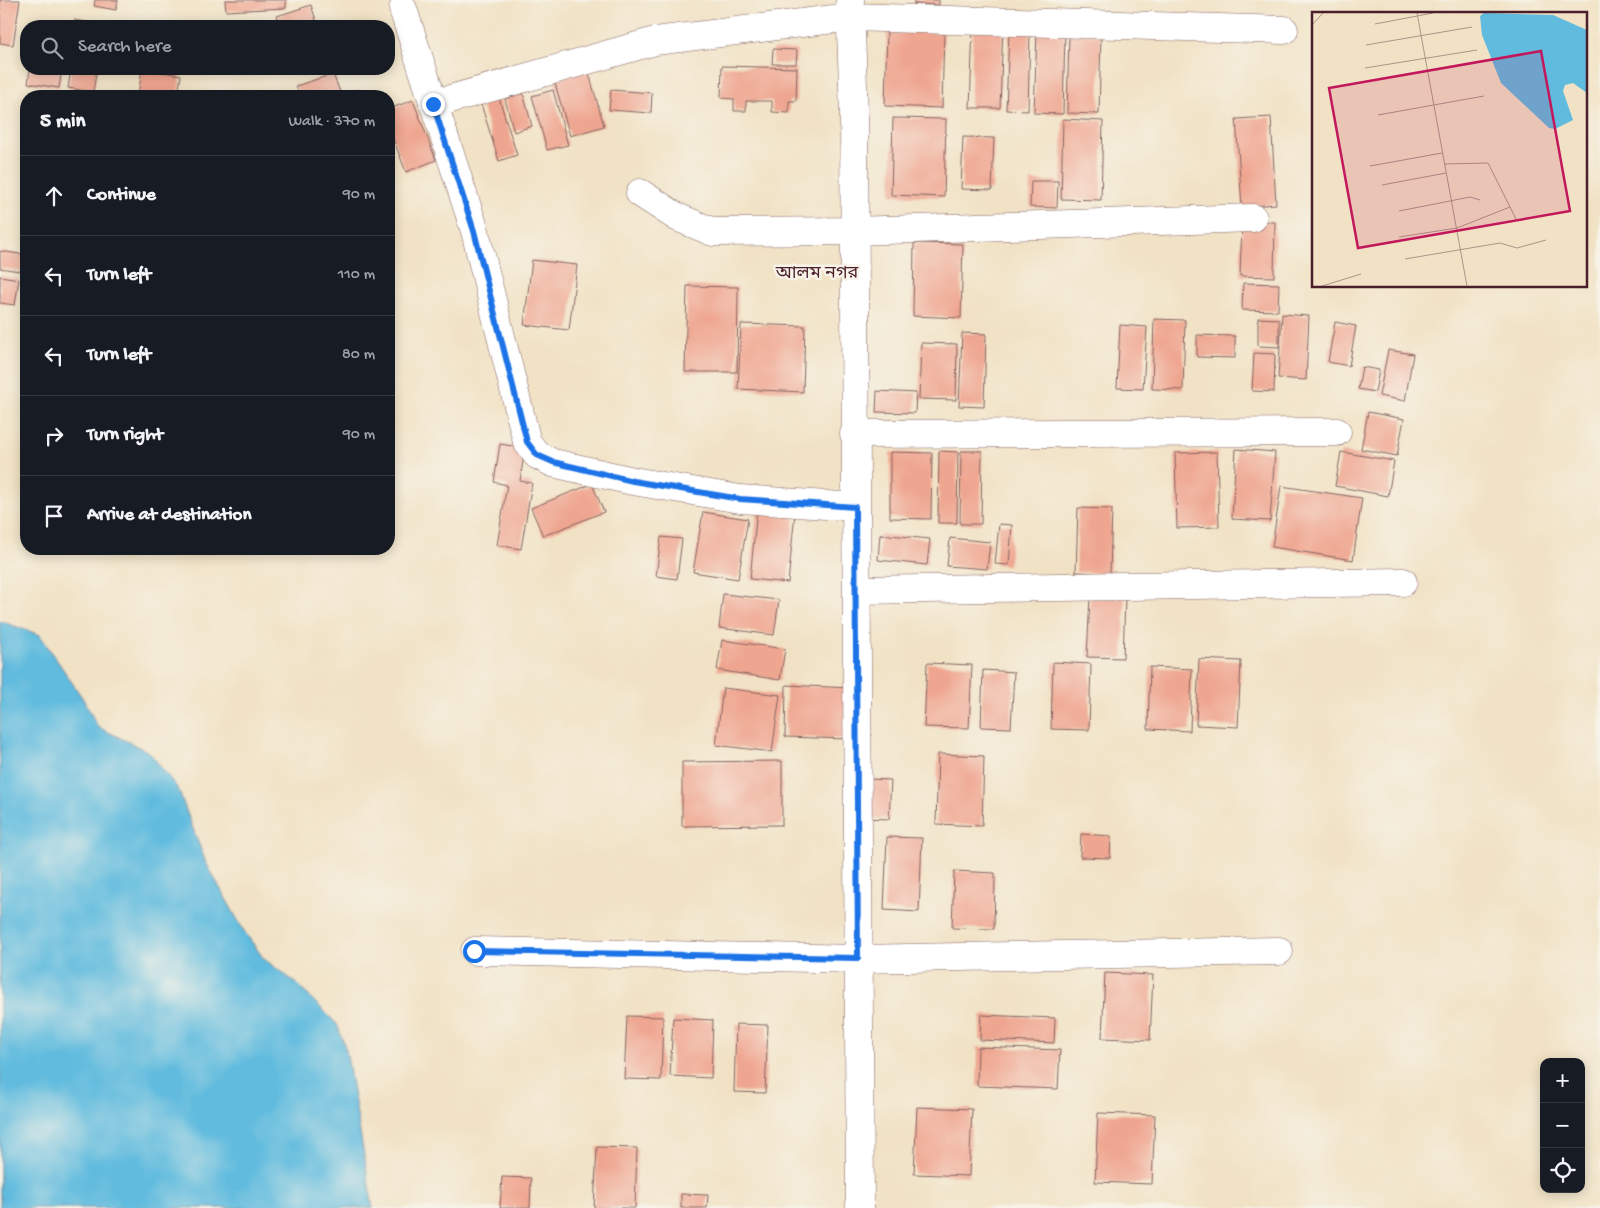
<!DOCTYPE html>
<html lang="en">
<head>
<meta charset="utf-8">
<style>
  :root { --surface:#171b24; --page:#20242c; --text:#f1f3f6; --muted:#9ea1a6; --line:#363941 }
  body { margin:0; font-family:"Gochi Hand","Noto Sans Bengali",sans-serif; background:var(--page); color:var(--text) }
  .controls { position:absolute; right:15px; bottom:15px; display:grid; overflow:hidden; border-radius:10px; box-shadow:0 2px 12px #0003 }
  .controls button { width:45px; height:45px; display:grid; place-items:center; padding:0; border:0; border-bottom:1px solid var(--line); background:var(--surface); color:var(--text); font:25px sans-serif }
  .stop { position:absolute; width:15px; height:15px; margin:-11px; border:4px solid #1a73e8; border-radius:50%; background:#fff }
  .stop.end { background:#1a73e8; border-color:#fff; box-shadow:0 1px 5px #0008 }
  .list { margin:0; padding:0; list-style:none }
  h2 { display:flex; justify-content:space-between; align-items:center; height:65px; margin:0; padding:0 20px; font-size:21px }
  h2 small { font-size:16px; font-weight:400; color:var(--muted) }
  .list li { display:grid; grid-template-columns:32px 1fr auto; gap:15px; align-items:center; box-sizing:border-box; height:80px; padding:0 20px; border-top:1px solid var(--line) }
  .list b { display:block; font-size:19px; white-space:nowrap }
  .list em { font-size:16px; font-style:normal; color:var(--muted) }
  .icon { flex:none; width:28px; height:28px; fill:none; stroke:currentColor; stroke-width:2; stroke-linecap:round; stroke-linejoin:round }
  .map { position:relative; flex:none; width:1600px; height:1208px; overflow:hidden }
  .search { position:absolute; background:var(--surface); box-shadow:0 2px 12px #0003; left:20px; top:20px; width:375px; height:55px; display:flex; align-items:center; gap:12px; box-sizing:border-box; padding:0 18px; border-radius:20px; color:var(--muted); font-size:19px }
  .panel { position:absolute; background:var(--surface); box-shadow:0 2px 12px #0003; left:20px; top:90px; width:375px; height:465px; border-radius:20px }
  .map>svg:first-child { display:block }
  .water { fill:#61bbde; stroke:#566d84 }
  .building { fill:#efa690 }
  .lines { fill:none; stroke-linecap:round; stroke-linejoin:round }
  .minor-casing { stroke:#846361; stroke-width:29 }
  .minor { stroke:#fff; stroke-width:28 }
  .route { stroke:#1a73e8; stroke-width:6 }
  .labels { text-anchor:middle; dominant-baseline:central; stroke-width:5; stroke-linejoin:round; paint-order:stroke }
  .quarter-label { font-size:18px; fill:#4a1f2b; stroke:#f7f3e8 }
  .inset-road { fill:none; stroke:#ae9487; stroke-width:1 }
  .view { fill:#c2185b; fill-opacity:0.15; stroke:#c2185b; stroke-width:2.5 }
  .inset-edge { fill:none; stroke:#4a1f2b; stroke-width:2.5 }
</style>
</head>
<body>
<div class="map">
<svg width="1600" height="1208" viewBox="0 0 1600 1208">
  <rect width="100%" height="100%" fill="#f7f3e8"/>
  <filter id="ink" filterUnits="userSpaceOnUse"><feTurbulence type="fractalNoise" baseFrequency=".02" numOctaves="2"/><feDisplacementMap in="SourceGraphic" scale="10" xChannelSelector="R" yChannelSelector="G"/><feConvolveMatrix kernelMatrix="1 2 1 2 8 2 1 2 1" color-interpolation-filters="sRGB"/></filter>
  <filter id="wash" filterUnits="userSpaceOnUse"><feTurbulence type="fractalNoise" baseFrequency=".0096" numOctaves="4" result="noise"/><feDisplacementMap in="SourceGraphic" scale="20" xChannelSelector="R" yChannelSelector="G"/><feGaussianBlur stdDeviation="1.12" result="paint"/><feColorMatrix in="noise" values="0 0 0 0 0 0 0 0 0 0 0 0 0 0 0 0 0 1.4 0 .05"/><feComposite in="paint" operator="in"/></filter>
  <g filter="url(#wash)">
    <rect width="100%" height="100%" fill="#f1e2c5"/>
    <!-- water -->
    <polygon class="water" points="0,621 40,635 83,699 98,727 149,752 178,789 206,863 244,931 264,959 296,983 337,1024 346,1050 373,1208 0,1208"/>
    <g id="blocks">
      <!-- building -->
      <g class="building">
        <polygon points="0,0 20,0 13,45 0,43"/>
        <polygon points="95,0 118,0 116,10 94,6"/>
        <polygon points="225,0 286,0 286,8 226,11"/>
        <polygon points="914,0 939,0 939,5 914,4"/>
        <polygon points="311,5 317,23 309,26 280,26 277,16"/>
        <polygon points="74,20 108,25 108,26 73,26"/>
        <polygon points="973,26 1003,26 1000,108 970,108"/>
        <polygon points="887,28 944,30 942,108 885,106"/>
        <polygon points="1037,30 1065,31 1063,114 1034,113"/>
        <polygon points="1009,31 1030,31 1028,111 1006,110"/>
        <polygon points="1069,34 1101,35 1099,114 1067,113"/>
        <polygon points="773,49 797,50 796,64 772,64"/>
        <polygon points="722,66 797,68 796,101 789,101 789,113 772,112 772,101 746,101 746,111 734,111 734,99 721,98"/>
        <polygon points="30,69 62,69 59,88 28,83"/>
        <polygon points="71,69 97,69 93,92 68,88"/>
        <polygon points="142,69 181,75 178,96 138,96"/>
        <polygon points="588,70 604,126 570,136 554,80"/>
        <polygon points="333,74 340,92 328,96 300,96 296,86"/>
        <polygon points="359,90 361,96 340,96"/>
        <polygon points="553,90 568,145 547,150 532,96"/>
        <polygon points="611,90 652,93 651,113 609,110"/>
        <polygon points="523,93 532,126 514,132 505,99"/>
        <polygon points="498,95 517,155 499,161 480,101"/>
        <polygon points="413,100 436,160 406,172 389,128 389,109"/>
        <polygon points="1271,117 1276,204 1242,207 1236,119"/>
        <polygon points="893,118 946,119 944,197 891,195"/>
        <polygon points="1063,119 1103,121 1101,200 1061,199"/>
        <polygon points="963,137 994,138 992,190 961,189"/>
        <polygon points="1031,181 1058,181 1057,208 1030,207"/>
        <polygon points="1242,221 1275,222 1274,277 1240,276"/>
        <polygon points="914,243 963,244 961,318 913,316"/>
        <polygon points="0,251 26,255 25,272 0,268"/>
        <polygon points="532,260 577,265 569,330 524,325"/>
        <polygon points="0,276 19,279 15,305 0,303"/>
        <polygon points="1243,283 1279,284 1278,311 1242,310"/>
        <polygon points="687,286 738,287 737,372 685,372"/>
        <polygon points="1282,314 1309,316 1306,380 1278,378"/>
        <polygon points="1258,318 1279,319 1279,347 1258,346"/>
        <polygon points="1154,319 1185,320 1183,390 1152,389"/>
        <polygon points="1335,322 1356,326 1349,366 1328,362"/>
        <polygon points="741,324 805,326 803,392 738,389"/>
        <polygon points="1120,325 1147,327 1143,389 1117,388"/>
        <polygon points="962,333 986,334 984,407 959,406"/>
        <polygon points="1197,335 1235,336 1235,358 1197,357"/>
        <polygon points="921,343 957,344 956,400 919,399"/>
        <polygon points="1388,350 1413,354 1405,401 1379,396"/>
        <polygon points="1254,353 1275,354 1274,392 1252,391"/>
        <polygon points="1362,367 1379,370 1375,392 1358,389"/>
        <polygon points="877,391 916,393 915,413 876,412"/>
        <polygon points="1368,412 1404,419 1397,456 1361,449"/>
        <polygon points="500,444 525,448 520,481 532,483 521,549 497,545 507,485 494,482"/>
        <polygon points="1236,449 1275,452 1270,521 1232,519"/>
        <polygon points="939,451 958,452 957,523 938,523"/>
        <polygon points="961,451 982,451 981,524 960,524"/>
        <polygon points="890,452 932,453 931,519 890,518"/>
        <polygon points="1217,452 1219,527 1177,528 1175,453"/>
        <polygon points="1341,452 1394,461 1388,496 1335,486"/>
        <polygon points="592,484 604,512 543,536 531,508"/>
        <polygon points="1281,486 1362,498 1353,560 1272,547"/>
        <polygon points="1078,508 1112,509 1110,573 1076,572"/>
        <polygon points="757,509 795,513 788,583 750,579"/>
        <polygon points="703,512 748,519 738,579 693,572"/>
        <polygon points="999,524 1012,525 1009,565 995,564"/>
        <polygon points="880,534 930,539 927,565 878,560"/>
        <polygon points="661,537 682,539 677,579 656,576"/>
        <polygon points="950,538 990,542 987,569 947,566"/>
        <polygon points="723,594 779,600 774,635 719,628"/>
        <polygon points="1090,597 1125,598 1123,658 1087,657"/>
        <polygon points="722,640 785,649 780,680 717,670"/>
        <polygon points="1199,659 1241,661 1238,727 1196,725"/>
        <polygon points="1053,662 1091,664 1089,730 1051,729"/>
        <polygon points="927,663 972,665 969,728 924,727"/>
        <polygon points="1150,667 1192,669 1190,731 1148,729"/>
        <polygon points="983,670 1014,672 1011,728 981,727"/>
        <polygon points="786,685 850,688 848,739 785,737"/>
        <polygon points="723,688 780,695 772,752 716,745"/>
        <polygon points="938,754 984,756 982,826 936,824"/>
        <polygon points="782,761 782,825 682,826 682,762"/>
        <polygon points="866,779 891,780 889,819 864,818"/>
        <polygon points="1081,834 1111,836 1110,858 1080,857"/>
        <polygon points="887,837 922,838 919,912 884,910"/>
        <polygon points="954,871 995,873 994,929 952,928"/>
        <polygon points="1105,973 1153,975 1150,1040 1102,1038"/>
        <polygon points="981,1015 1055,1018 1054,1043 980,1040"/>
        <polygon points="627,1016 663,1017 661,1080 624,1079"/>
        <polygon points="673,1018 713,1020 711,1078 670,1076"/>
        <polygon points="736,1024 768,1025 765,1093 734,1092"/>
        <polygon points="978,1047 1060,1050 1058,1089 977,1086"/>
        <polygon points="917,1107 972,1109 969,1176 914,1174"/>
        <polygon points="1098,1113 1155,1115 1152,1184 1095,1182"/>
        <polygon points="597,1147 637,1148 635,1208 594,1208"/>
        <polygon points="502,1177 531,1178 530,1208 500,1208"/>
        <polygon points="681,1194 708,1195 707,1208 681,1208"/>
      </g>
    </g>
  </g>
  <g filter="url(#ink)">
    <use href="#blocks" fill-opacity="0" stroke="#846361" stroke-width="1"/>
    <g class="lines">
      <!-- minor casing -->
      <g class="minor-casing">
        <g id="minor">
          <polyline points="850,0 854,116 860,1208"/>
          <polyline points="403,9 475,231 527,442 537,455 553,463 633,481 740,499 855,507"/>
          <polyline points="433,104 655,41 850,17 1284,30"/>
          <polyline points="640,193 677,217 713,232 853,231 1253,218"/>
          <polyline points="854,434 1337,432"/>
          <polyline points="857,590 1403,582"/>
          <polyline points="475,951 858,959 1279,951"/>
        </g>
      </g>
      <!-- minor -->
      <use href="#minor" class="minor"/>
    </g>
  </g>
  <g class="lines" filter="url(#ink)">
    <!-- route -->
    <polyline class="route" points="433,104 474,231 527,442 537,455 553,462 633,481 740,499 855,507 858,958 474,951"/>
  </g>
  <g class="labels">
    <!-- quarter labels -->
    <g class="quarter-label">
      <text x="817" y="274">আলম নগর</text>
    </g>
  </g>
  <!-- overview -->
  <g transform="translate(1312 12)">
    <rect width="275" height="275" fill="#f1e2c5"/>
    <path d="M172 1 241 3 275 18V81L261 71 253 73 251 79 261 108 243 117 237 116 189 71 170 23 168 4Z" fill="#61bbde"/>
    <path class="inset-road" d="M105 1 155 274M63 12 121 1M0 13 11 1M54 33 160 15M53 56 165 38M66 103 172 84M132 152 176 151 204 207M58 154 130 141M70 173 134 161M87 199 158 185 168 188M87 225 145 216 198 195M93 247 188 231 205 236 234 228M10 274 49 262"/>
    <path class="view" d="M229 39 258 199 46 236 17 76Z"/>
    <rect width="275" height="275" class="inset-edge"/>
  </g>
</svg>
<div class="controls">
<button>+</button>
<button>−</button>
<button><svg class="icon" aria-label="locate" viewBox="0 0 24 24"><circle cx="12" cy="12" r="6"/><path d="M12 2v4M12 18v4M2 12h4M18 12h4"/></svg></button>
</div>
<div class="stop" style="left:474px;top:951px"></div>
<div class="stop end" style="left:433px;top:104px"></div>
<div class="search"><svg class="icon" aria-label="search" viewBox="0 0 24 24"><circle cx="10" cy="10" r="6"/><path d="M15 15l6 6"/></svg>Search here</div>
<section class="panel">
<h2>5 min<small>Walk · 370 m</small></h2>
<ul class="list">
<li><svg class="icon" aria-label="ahead" viewBox="0 0 24 24"><path d="M12 20V5M6 11l6-6 6 6"/></svg><div><b>Continue</b></div><em>90 m</em></li>
<li><svg class="icon" aria-label="left" viewBox="0 0 24 24"><path d="M17 20v-9H6M10 6l-5 5 5 5"/></svg><div><b>Turn left</b></div><em>110 m</em></li>
<li><svg class="icon" aria-label="left" viewBox="0 0 24 24"><path d="M17 20v-9H6M10 6l-5 5 5 5"/></svg><div><b>Turn left</b></div><em>80 m</em></li>
<li><svg class="icon" aria-label="right" viewBox="0 0 24 24"><path d="M7 20v-9h11M14 6l5 5-5 5"/></svg><div><b>Turn right</b></div><em>90 m</em></li>
<li><svg class="icon" aria-label="arrive" viewBox="0 0 24 24"><path d="M6 21V4h12l-3 4 3 4H6"/></svg><div><b>Arrive at destination</b></div></li>
</ul>
</section>
</div>
</body>
</html>
